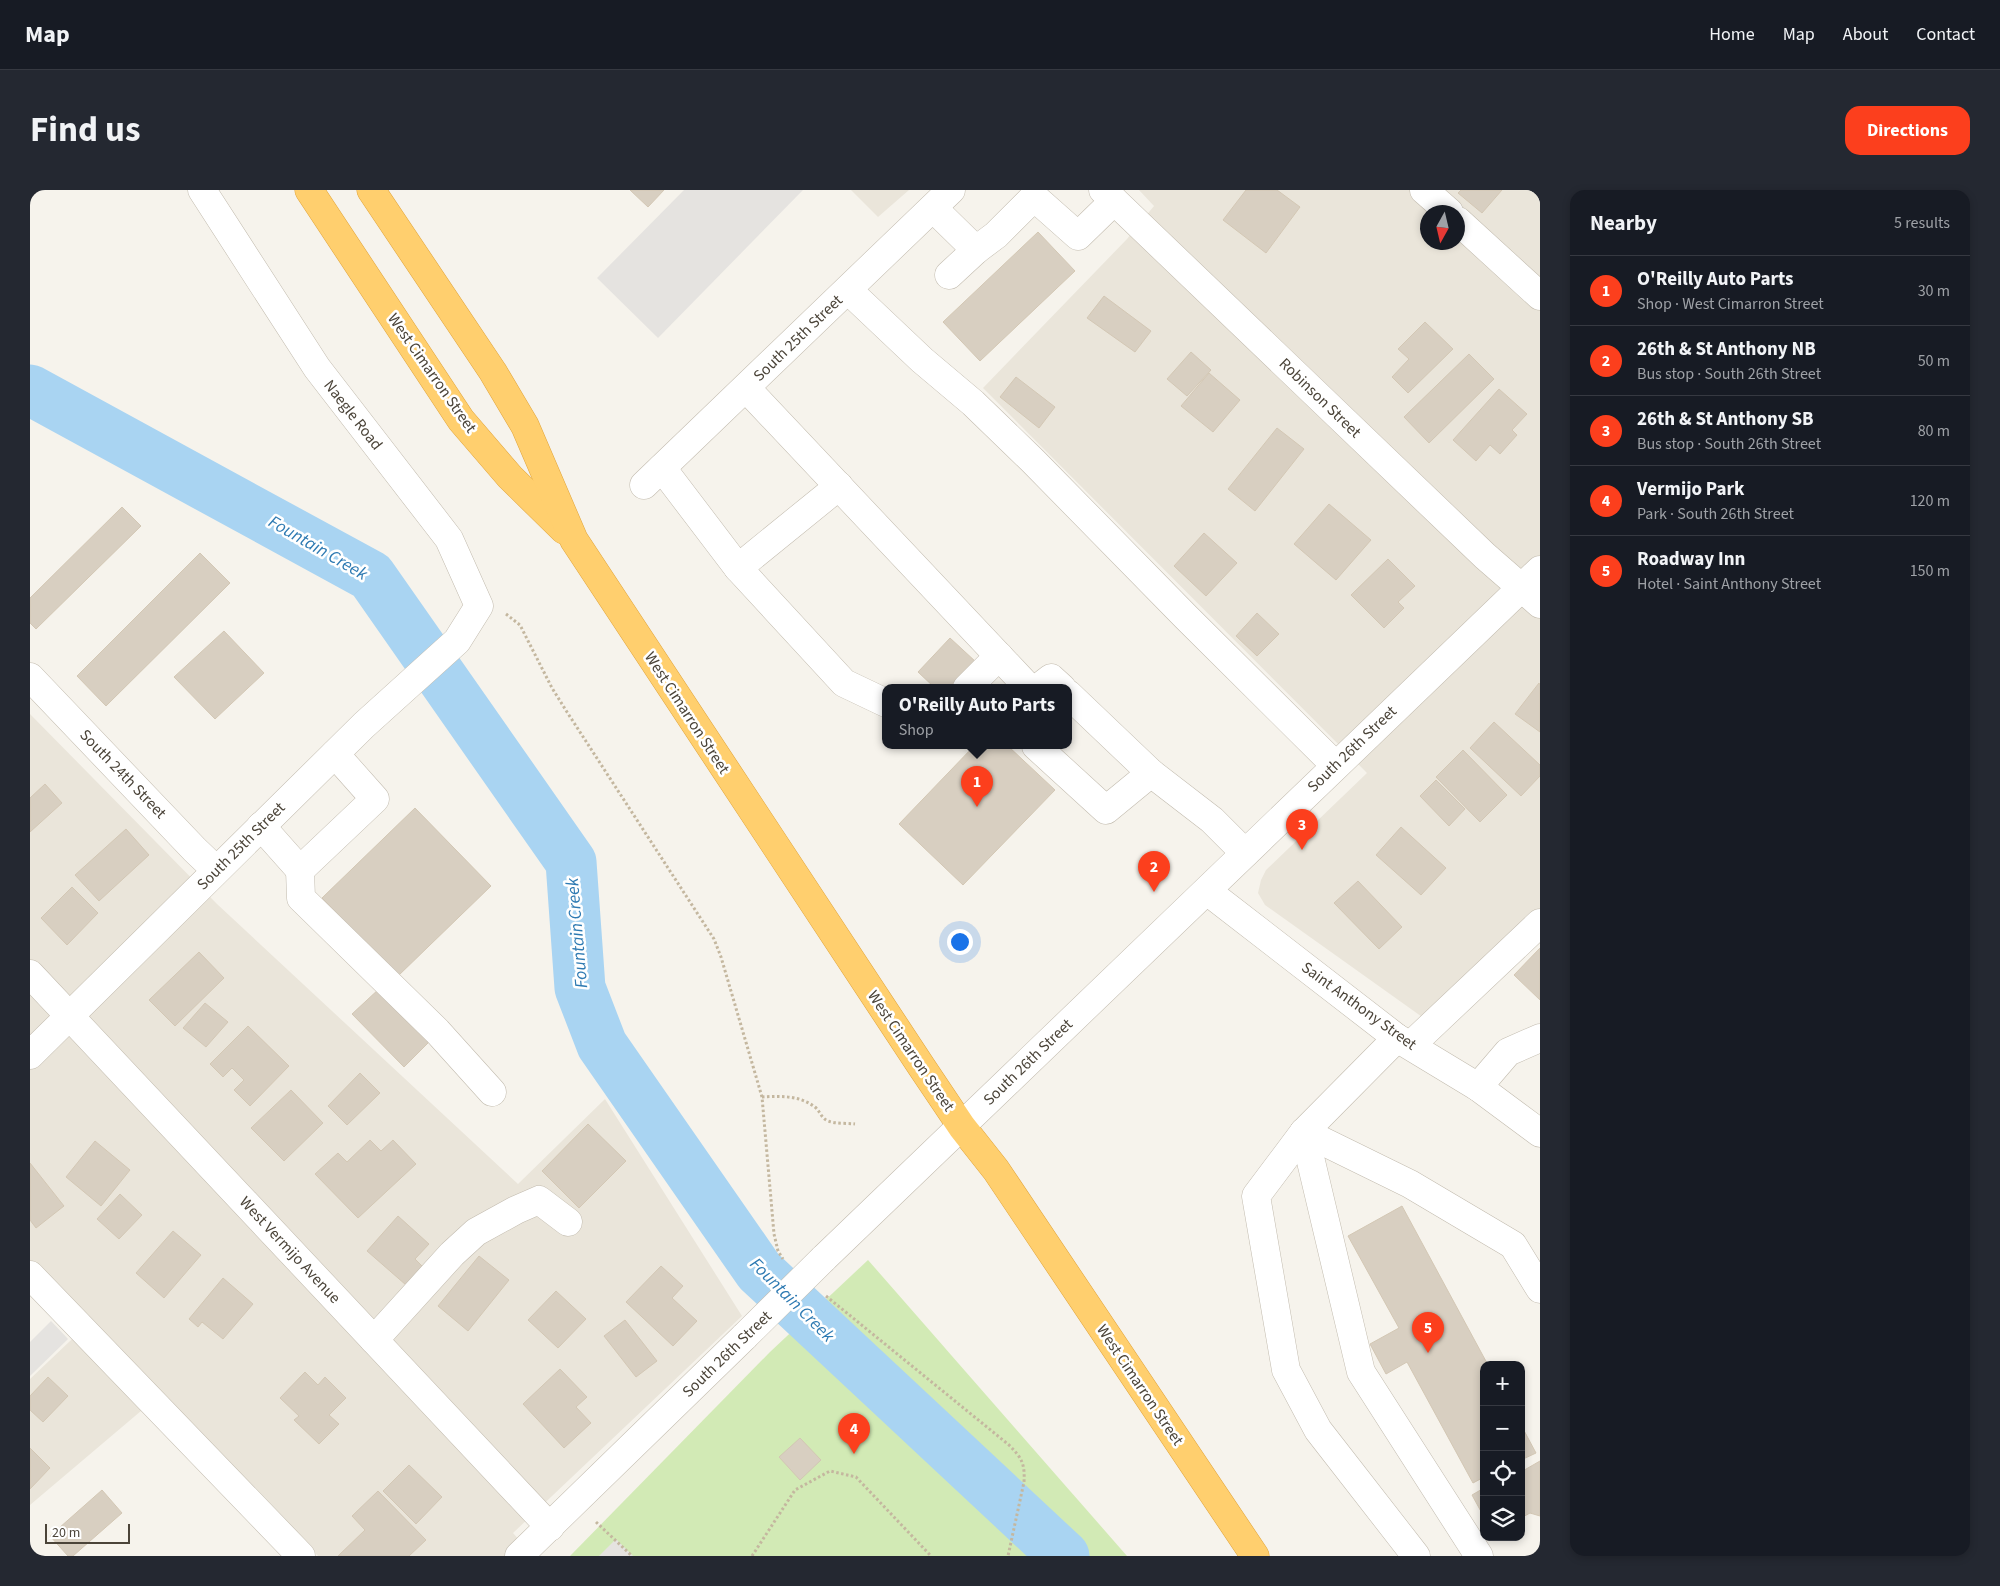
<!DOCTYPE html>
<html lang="en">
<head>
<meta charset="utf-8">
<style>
  :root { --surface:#171b24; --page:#242831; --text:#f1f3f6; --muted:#9ea1a6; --line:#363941; --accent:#fc3f1d }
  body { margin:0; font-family:"Source Sans 3",sans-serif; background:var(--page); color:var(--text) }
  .controls { position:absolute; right:15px; bottom:15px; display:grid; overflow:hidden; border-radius:10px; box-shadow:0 2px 8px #0003 }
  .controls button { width:45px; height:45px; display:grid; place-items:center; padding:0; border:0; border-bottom:1px solid var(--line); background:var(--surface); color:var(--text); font:25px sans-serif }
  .compass { position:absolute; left:1390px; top:15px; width:45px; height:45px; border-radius:50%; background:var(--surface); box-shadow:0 2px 8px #0003; rotate:188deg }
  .scale { position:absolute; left:15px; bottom:12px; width:85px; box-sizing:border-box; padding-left:5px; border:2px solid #4b4439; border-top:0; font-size:14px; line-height:18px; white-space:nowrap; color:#4b4439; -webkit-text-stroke:4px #fff; paint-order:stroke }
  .you { position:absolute; left:929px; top:751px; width:18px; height:18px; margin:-12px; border:4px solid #fff; border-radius:50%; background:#1a73e8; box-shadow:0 0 0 8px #1a73e833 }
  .badge { display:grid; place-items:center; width:32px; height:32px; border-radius:50%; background:var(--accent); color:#fff; font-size:16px; font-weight:700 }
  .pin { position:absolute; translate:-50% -41px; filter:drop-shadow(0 1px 2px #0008) }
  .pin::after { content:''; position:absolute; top:26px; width:18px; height:15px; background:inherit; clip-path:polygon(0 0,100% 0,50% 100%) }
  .popup { position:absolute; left:852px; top:494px; width:190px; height:65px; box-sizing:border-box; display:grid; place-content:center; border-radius:10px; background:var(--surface); filter:drop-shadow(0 1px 4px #0005); font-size:16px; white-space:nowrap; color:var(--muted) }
  .popup b { font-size:19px; color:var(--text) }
  .popup::after { content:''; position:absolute; left:50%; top:100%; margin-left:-10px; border:10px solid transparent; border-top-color:var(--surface) }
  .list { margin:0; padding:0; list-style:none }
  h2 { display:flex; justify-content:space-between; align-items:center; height:65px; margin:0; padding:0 20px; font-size:21px }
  h2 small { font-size:16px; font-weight:400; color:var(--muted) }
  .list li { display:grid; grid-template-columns:32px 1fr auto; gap:15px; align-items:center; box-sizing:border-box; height:70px; padding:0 20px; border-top:1px solid var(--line) }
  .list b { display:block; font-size:19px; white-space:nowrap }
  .list p { margin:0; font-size:16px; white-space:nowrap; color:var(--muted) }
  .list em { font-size:16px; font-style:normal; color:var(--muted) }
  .icon { flex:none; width:28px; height:28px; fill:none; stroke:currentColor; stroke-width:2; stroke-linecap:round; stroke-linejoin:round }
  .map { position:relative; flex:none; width:1510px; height:1366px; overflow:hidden; border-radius:15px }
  header { display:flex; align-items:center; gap:30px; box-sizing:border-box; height:70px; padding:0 25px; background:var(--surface); border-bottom:1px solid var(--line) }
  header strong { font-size:24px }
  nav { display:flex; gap:28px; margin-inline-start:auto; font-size:18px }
  .intro { display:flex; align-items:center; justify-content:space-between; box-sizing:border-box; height:120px; padding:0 30px }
  h1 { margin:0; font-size:35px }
  .button { padding:12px 22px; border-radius:15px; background:var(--accent); color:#fff; font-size:18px; font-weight:700 }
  main { display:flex; gap:30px; padding:0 30px }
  aside { flex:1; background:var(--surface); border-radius:15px; box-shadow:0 2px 8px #0003 }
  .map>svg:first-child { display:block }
  .residential { fill:#eae5da; fill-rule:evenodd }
  .green { fill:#d2eab5 }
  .parking { fill:#e5e3e0 }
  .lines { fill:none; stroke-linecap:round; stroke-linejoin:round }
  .river { stroke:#a9d4f2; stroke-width:51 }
  .building { fill:#d8cfc1; stroke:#d3c7b4 }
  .minor-casing { stroke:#c2bbae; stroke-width:29 }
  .highway-casing { stroke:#e0a43c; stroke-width:29 }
  .path { stroke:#c4b79f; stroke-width:3; stroke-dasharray:2.5 2.5; stroke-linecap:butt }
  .minor { stroke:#fff; stroke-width:28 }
  .highway { stroke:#ffcf6e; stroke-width:28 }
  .minor-bridge-casing { stroke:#c2bbae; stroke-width:29; stroke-linecap:butt }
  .minor-bridge { stroke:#fff; stroke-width:28 }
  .labels { text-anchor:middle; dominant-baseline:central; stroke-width:5; stroke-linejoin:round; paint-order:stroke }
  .street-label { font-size:16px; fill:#4b4439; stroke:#fff }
  .water-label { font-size:18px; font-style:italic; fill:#2e7ab2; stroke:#fff }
</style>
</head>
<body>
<header>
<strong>Map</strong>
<nav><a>Home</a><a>Map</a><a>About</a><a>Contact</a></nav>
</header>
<div class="intro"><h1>Find us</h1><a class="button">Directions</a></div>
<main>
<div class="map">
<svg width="1510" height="1366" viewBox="0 0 1510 1366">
  <rect width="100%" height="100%" fill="#f6f3ec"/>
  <!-- residential -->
  <g class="residential">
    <polygon points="821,0 879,0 848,27"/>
    <path d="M1109 0H1510V720L1395 829 1235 715 1228 703 1231 690 1236 680 1337 583 953 198 1097 49 1124 16ZM1398 22H1428V52H1398Z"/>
    <polygon points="0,524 187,714 488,994 575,909 712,1126 483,1343 503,1366 288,1366 131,1204 0,1315 0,1189 59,1133 0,1072"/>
  </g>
  <!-- green -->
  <polygon class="green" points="838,1070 1097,1366 540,1366 740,1162"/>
  <!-- parking -->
  <g class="parking">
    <polygon points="654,0 773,0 628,148 567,88"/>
    <polygon points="21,1131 38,1149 0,1186 0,1152"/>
    <polygon points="586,1349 603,1366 569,1366"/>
  </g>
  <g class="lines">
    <!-- river -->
    <polyline class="river" points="0,200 341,386 541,672 550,798 572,855 729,1081 1034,1366"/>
  </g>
  <!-- building -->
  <g class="building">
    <polygon points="600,0 634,0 618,17"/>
    <polygon points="1216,0 1247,0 1270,17 1236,63 1193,30"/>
    <polygon points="1431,0 1472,0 1452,23 1428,3"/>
    <polygon points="1008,42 1045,81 950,171 913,132"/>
    <polygon points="1074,106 1121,141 1105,162 1057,128"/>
    <polygon points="1395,132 1423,159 1378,203 1362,187 1379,169 1368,159"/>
    <polygon points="1161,162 1181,180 1157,206 1137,189"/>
    <polygon points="1439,164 1464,189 1399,253 1374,227"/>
    <polygon points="1179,183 1210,210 1183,242 1151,216"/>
    <polygon points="986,187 1025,217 1009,238 970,207"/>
    <polygon points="1469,199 1497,224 1482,240 1487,245 1470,264 1460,255 1446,271 1423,250"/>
    <polygon points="1247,238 1274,259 1225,321 1198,299"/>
    <polygon points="1299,314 1341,350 1306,390 1264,354"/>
    <polygon points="92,317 111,336 6,439 0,433 0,408"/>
    <polygon points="1174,343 1207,373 1176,406 1144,376"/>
    <polygon points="170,363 200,393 76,516 47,486"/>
    <polygon points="1358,369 1385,396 1368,412 1374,418 1354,438 1321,405"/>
    <polygon points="1227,423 1249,444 1227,466 1206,446"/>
    <polygon points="194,441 234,483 185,529 144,487"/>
    <polygon points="920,448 946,472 920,498 905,498 888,482"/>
    <polygon points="1509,493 1510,495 1510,542 1485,524"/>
    <polygon points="1464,532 1510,575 1510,586 1491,606 1440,558"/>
    <polygon points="944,556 978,556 1025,600 933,695 869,634"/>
    <polygon points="1433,560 1477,605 1450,632 1406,587"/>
    <polygon points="1406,590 1435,619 1419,636 1390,606"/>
    <polygon points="15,594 32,613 0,642 0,608"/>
    <polygon points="385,618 461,696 368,786 292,708"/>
    <polygon points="1371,637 1416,678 1391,705 1346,665"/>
    <polygon points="96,639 119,665 69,711 45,685"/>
    <polygon points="1328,691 1372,737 1349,759 1304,713"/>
    <polygon points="42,697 68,723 37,755 11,728"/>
    <polygon points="1510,758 1510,810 1484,785"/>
    <polygon points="169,762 194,788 145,836 119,810"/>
    <polygon points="350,798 401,850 374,877 322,824"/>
    <polygon points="175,813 198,832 176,857 153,838"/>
    <polygon points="218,836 259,876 220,916 204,900 214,890 202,878 193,887 180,874"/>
    <polygon points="330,883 350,903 317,935 298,916"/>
    <polygon points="261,900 293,933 254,971 221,938"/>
    <polygon points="558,934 596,971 549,1018 512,981"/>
    <polygon points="340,950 351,961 363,950 386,974 328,1028 285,984 308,963 317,972"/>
    <polygon points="65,951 100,980 71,1016 36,987"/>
    <polygon points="0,973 34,1016 6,1038 0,1030"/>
    <polygon points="90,1004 112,1025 89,1049 67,1029"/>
    <polygon points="1372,1016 1458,1175 1454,1175 1454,1287 1443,1293 1377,1172 1356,1184 1340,1154 1369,1138 1318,1046"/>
    <polygon points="368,1026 399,1054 385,1069 392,1076 376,1095 337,1061"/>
    <polygon points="143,1041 171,1065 134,1108 106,1083"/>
    <polygon points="449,1066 479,1090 438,1141 408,1116"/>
    <polygon points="631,1076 653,1096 642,1108 667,1131 643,1156 596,1112"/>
    <polygon points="193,1088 223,1114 193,1149 172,1132 168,1137 159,1129"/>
    <polygon points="526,1101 556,1129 528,1158 498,1130"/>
    <polygon points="595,1130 627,1171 606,1187 574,1146"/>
    <polygon points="530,1179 557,1207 546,1217 561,1233 534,1258 493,1214"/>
    <polygon points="275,1182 288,1195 295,1187 316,1208 299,1225 309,1234 289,1254 264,1230 269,1226 250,1208"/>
    <polygon points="18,1187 38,1206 13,1232 0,1220 0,1206"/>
    <polygon points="1491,1235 1506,1263 1491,1270"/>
    <polygon points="770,1248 791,1270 770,1290 749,1267"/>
    <polygon points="0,1258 20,1278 0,1299"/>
    <polygon points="1510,1271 1510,1326 1500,1323 1491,1328 1491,1282"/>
    <polygon points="379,1275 412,1307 386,1334 353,1301"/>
    <polygon points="1454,1298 1454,1327 1442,1305"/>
    <polygon points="72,1300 92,1323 43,1366 38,1366 20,1346"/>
    <polygon points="348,1301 396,1350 379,1366 308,1366 335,1340 322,1326"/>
  </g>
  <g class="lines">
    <!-- minor casing -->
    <g class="minor-casing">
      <g id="minor">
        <polyline points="1073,0 1455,366 1510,414"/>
        <polyline points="1394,0 1419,22"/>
        <polyline points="903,18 946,60 919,85"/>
        <polyline points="1428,31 1510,106"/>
        <polyline points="946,60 966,45 1004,7 1048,46 1084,11"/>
        <polyline points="818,100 892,170 943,213 1003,271 1156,427 1305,575"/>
        <polyline points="716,198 999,498"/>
        <polyline points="632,278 708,378 809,296"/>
        <polyline points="614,295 921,0"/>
        <polyline points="708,378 814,493 856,513"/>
        <polyline points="0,487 165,660 186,680"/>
        <polyline points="937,498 969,466"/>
        <polyline points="1008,498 1021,488 1032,498"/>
        <polyline points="1038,504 1121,583 1182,630 1215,663"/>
        <polyline points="1006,556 1076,620 1121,583"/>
        <polyline points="231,636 270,680 345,609 305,564"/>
        <polyline points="270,680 271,708 407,841 462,902"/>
        <polyline points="1177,701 1367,848 1448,897 1510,943"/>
        <polyline points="0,784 520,1337"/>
        <polyline points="1367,848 1274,942 1226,1006 1256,1180 1288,1240 1386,1366"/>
        <polyline points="1381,855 1510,733"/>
        <polyline points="0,865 334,535 427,451 449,416 419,349 287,178 172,0"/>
        <polyline points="1448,897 1478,862 1510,848"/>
        <polyline points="1274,942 1331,1182 1449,1366"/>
        <polyline points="1274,942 1380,994 1483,1055 1510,1099"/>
        <polyline points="793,1069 1510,380"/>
        <polyline points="0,1085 271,1366"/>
        <polyline points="344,1150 422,1064 446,1042 486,1020 509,1010 538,1032"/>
        <polyline points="489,1366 715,1146"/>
      </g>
    </g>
    <!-- highway casing -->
    <g class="highway-casing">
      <g id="highway">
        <polyline points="279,0 431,230 480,287 534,340"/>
        <polyline points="341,0 463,182 495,236 544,350 891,876 932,937 966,980 1225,1366"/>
      </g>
    </g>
    <!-- path -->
    <g class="path">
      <polyline points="476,424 490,435 522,498 537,522 684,749 691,767 732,907 744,1044 748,1061 753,1069"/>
      <path d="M732 907C750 906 769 905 785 917 790 921 791 928 798 931 806 934 817 933 825 934"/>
      <path d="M796 1106 979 1255C992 1268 995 1274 994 1292L978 1366"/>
      <polyline points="566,1332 602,1366"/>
      <polyline points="722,1366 765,1300 800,1281 826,1287 901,1366"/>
    </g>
    <!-- minor -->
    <use href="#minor" class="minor"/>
    <!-- highway -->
    <use href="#highway" class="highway"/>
    <!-- minor-bridge casing -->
    <g class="minor-bridge-casing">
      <polyline id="minor-bridge" points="715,1146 793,1069"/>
    </g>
    <!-- minor-bridge -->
    <use href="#minor-bridge" class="minor-bridge"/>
  </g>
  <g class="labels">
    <!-- street labels -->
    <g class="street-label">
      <text transform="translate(768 148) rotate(-44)">South 25th Street</text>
      <text transform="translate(402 183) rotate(55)">West Cimarron Street</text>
      <text transform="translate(1290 208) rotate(44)">Robinson Street</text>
      <text transform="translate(323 225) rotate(52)">Naegle Road</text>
      <text transform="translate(657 523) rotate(57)">West Cimarron Street</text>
      <text transform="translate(1322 559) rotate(-44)">South 26th Street</text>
      <text transform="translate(93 584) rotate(46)">South 24th Street</text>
      <text transform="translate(211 656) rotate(-45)">South 25th Street</text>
      <text transform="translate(1329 816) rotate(36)">Saint Anthony Street</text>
      <text transform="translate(881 861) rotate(56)">West Cimarron Street</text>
      <text transform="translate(998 872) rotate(-44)">South 26th Street</text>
      <text transform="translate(260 1060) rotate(47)">West Vermijo Avenue</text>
      <text transform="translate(697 1164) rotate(-44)">South 26th Street</text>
      <text transform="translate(1110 1195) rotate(56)">West Cimarron Street</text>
    </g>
    <!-- water labels -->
    <g class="water-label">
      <text transform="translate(288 358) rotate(30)">Fountain Creek</text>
      <text transform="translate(547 743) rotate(-95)">Fountain Creek</text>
      <text transform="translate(762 1110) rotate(45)">Fountain Creek</text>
    </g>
  </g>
</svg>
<div class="controls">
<button>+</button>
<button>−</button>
<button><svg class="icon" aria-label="locate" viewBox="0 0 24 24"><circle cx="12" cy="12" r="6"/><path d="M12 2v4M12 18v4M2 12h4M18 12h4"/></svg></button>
<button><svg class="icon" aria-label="layers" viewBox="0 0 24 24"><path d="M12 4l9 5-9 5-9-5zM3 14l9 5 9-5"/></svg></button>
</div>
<svg class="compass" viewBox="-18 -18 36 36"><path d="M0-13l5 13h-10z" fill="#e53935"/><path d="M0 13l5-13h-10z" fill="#9ea1a6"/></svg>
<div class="scale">20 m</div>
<div class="you"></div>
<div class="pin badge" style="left:947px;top:617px">1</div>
<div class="popup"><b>O'Reilly Auto Parts</b>Shop</div>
<div class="pin badge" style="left:1124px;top:702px">2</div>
<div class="pin badge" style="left:1272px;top:660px">3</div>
<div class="pin badge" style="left:824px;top:1264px">4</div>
<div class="pin badge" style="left:1398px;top:1163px">5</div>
</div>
<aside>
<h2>Nearby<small>5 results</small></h2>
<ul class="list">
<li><span class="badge">1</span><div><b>O'Reilly Auto Parts</b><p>Shop · West Cimarron Street</p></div><em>30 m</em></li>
<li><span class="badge">2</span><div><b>26th &amp; St Anthony NB</b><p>Bus stop · South 26th Street</p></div><em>50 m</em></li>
<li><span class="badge">3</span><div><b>26th &amp; St Anthony SB</b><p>Bus stop · South 26th Street</p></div><em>80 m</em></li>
<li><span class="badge">4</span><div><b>Vermijo Park</b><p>Park · South 26th Street</p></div><em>120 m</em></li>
<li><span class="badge">5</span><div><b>Roadway Inn</b><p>Hotel · Saint Anthony Street</p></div><em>150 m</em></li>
</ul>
</aside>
</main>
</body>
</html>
